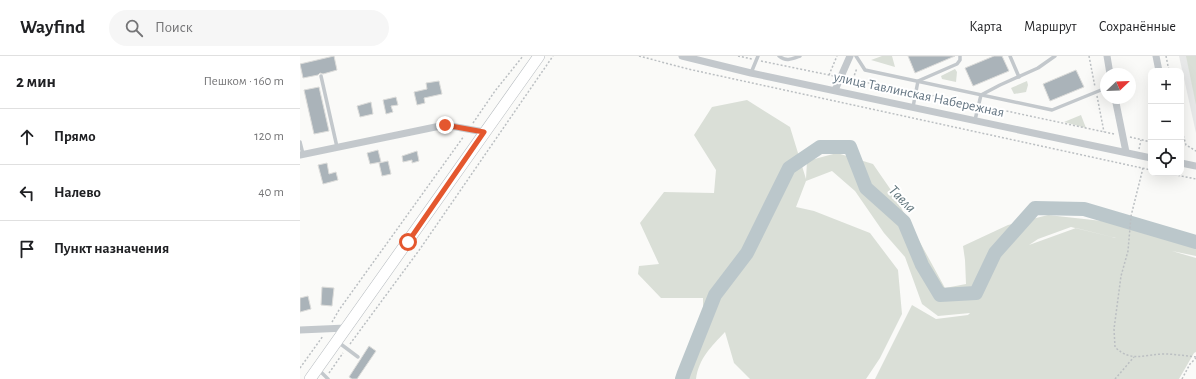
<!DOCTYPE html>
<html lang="ru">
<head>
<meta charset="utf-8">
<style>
  :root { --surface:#fff; --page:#f6f6f6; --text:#202124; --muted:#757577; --line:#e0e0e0 }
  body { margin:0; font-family:"Alegreya Sans",sans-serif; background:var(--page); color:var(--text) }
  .controls { position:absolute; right:12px; top:12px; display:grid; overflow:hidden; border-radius:8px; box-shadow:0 4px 16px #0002 }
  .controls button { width:36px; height:36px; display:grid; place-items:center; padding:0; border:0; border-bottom:1px solid var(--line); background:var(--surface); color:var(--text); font:20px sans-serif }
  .compass { position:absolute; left:800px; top:12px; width:36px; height:36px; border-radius:50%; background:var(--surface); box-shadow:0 4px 16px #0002; rotate:67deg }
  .stop { position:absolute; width:12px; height:12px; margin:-9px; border:3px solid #e4572e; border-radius:50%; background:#fff }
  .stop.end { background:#e4572e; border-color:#fff; box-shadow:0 1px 4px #0008 }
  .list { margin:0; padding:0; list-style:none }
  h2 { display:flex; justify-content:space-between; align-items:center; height:52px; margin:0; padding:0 16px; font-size:17px }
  h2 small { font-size:13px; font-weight:400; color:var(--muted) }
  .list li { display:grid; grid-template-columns:26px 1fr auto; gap:12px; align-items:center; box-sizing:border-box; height:56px; padding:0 16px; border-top:1px solid var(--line) }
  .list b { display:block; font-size:15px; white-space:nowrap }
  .list em { font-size:13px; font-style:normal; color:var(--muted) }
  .icon { flex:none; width:22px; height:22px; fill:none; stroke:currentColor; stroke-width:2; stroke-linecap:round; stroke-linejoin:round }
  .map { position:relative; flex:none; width:896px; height:323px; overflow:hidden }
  header { display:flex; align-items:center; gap:24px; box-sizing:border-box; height:56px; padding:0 20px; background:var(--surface); border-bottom:1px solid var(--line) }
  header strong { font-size:19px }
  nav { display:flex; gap:22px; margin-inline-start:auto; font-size:14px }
  .search { width:280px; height:36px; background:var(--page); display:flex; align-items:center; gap:10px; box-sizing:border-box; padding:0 14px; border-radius:22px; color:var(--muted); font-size:15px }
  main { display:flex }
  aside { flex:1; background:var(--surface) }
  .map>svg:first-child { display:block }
  .built { fill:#e8e9e9 }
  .green { fill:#dadfd7; fill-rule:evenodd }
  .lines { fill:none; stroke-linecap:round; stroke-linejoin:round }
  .river { stroke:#bbc7cb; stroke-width:14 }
  .building { fill:#aab3b9; stroke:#dcdcda }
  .primary-casing { stroke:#b5babe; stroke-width:12 }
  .path { stroke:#bbbfc2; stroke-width:1.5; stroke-dasharray:2 2; stroke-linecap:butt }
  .lane { stroke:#c3c8cc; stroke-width:3.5 }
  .street { stroke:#c3c8cc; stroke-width:7 }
  .primary { stroke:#fff; stroke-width:11 }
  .route { stroke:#e4572e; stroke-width:5 }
  .labels { text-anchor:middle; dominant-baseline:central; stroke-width:4; stroke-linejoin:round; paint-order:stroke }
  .street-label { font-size:14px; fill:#657683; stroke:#fff }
  .water-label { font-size:15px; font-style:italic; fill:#60757c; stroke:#fff }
</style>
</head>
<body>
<header>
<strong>Wayfind</strong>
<div class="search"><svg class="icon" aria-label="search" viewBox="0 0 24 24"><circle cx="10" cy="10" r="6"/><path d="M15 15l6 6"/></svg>Поиск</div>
<nav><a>Карта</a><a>Маршрут</a><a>Сохранённые</a></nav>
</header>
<main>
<aside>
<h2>2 мин<small>Пешком · 160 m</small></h2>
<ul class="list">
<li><svg class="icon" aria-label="ahead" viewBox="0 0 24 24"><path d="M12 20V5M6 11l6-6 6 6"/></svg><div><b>Прямо</b></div><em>120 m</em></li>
<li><svg class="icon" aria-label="left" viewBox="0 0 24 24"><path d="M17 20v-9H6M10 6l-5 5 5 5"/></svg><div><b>Налево</b></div><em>40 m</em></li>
<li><svg class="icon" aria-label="arrive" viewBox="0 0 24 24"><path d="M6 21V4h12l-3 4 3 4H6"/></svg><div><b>Пункт назначения</b></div></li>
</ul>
</aside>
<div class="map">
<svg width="896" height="323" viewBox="0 0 896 323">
  <rect width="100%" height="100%" fill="#fafaf8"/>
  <!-- built -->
  <polygon class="built" points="879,0 896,0 896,77"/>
  <!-- green -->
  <g class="green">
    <polygon points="582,0 592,0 595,11 571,4"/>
    <polygon points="886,0 896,0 896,49"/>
    <polygon points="655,13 657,16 656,26 642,23 641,20"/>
    <polygon points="727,25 728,29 726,36 714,38 711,32"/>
    <path d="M447 44 490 71 506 123 507 105 537 97 573 108 593 137 645 232 666 228 665 204 663 190 708 169 748 159 802 165 887 177 896 180V200L872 195 896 202V296L894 297 879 323H575L612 249 636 263 668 259 670 257 638 260 622 248 605 201 584 177 555 135 532 115 506 125 496 151 514 155 570 177 598 214 602 258 580 302 566 323H450L434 307 425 276C411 291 399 302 396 323H377L393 280H403V242H361L338 218 339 210 359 208 340 167 364 136 414 137 416 114 394 79 412 51ZM771 171 816 182 776 172 729 189 738 183Z"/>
    <polygon points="781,59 786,72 764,66"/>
  </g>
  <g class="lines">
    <!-- river -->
    <polyline class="river" points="382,323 384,317 415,239 447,197 489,112 520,91 550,91 566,132 604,166 622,209 640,239 676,237 695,197 735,152 784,153 896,186"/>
  </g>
  <!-- building -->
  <g class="building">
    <polygon points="34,0 37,14 23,18 20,17 18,19 3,22 0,8"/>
    <polygon points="608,0 655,0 615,17"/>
    <polygon points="694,0 702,0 709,15 673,30 665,12"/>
    <polygon points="776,14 784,31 750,45 743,28"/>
    <polygon points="139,25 142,38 124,42 125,47 117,49 114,36 127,33 126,27"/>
    <polygon points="19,31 29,75 14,78 4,34"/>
    <polygon points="96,41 98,49 91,50 93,56 86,58 83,44"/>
    <polygon points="71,46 73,58 60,61 57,50"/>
    <polygon points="78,94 81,106 70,108 67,97"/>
    <polygon points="117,95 119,105 112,107 112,104 103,106 102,100"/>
    <polygon points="88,105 91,118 82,120 79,107"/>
    <polygon points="27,107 29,118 36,116 38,124 23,128 18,109"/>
    <polygon points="22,231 34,232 32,250 21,249"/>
    <polygon points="8,240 11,253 0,256 0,242"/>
    <polygon points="69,290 76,295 57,323 52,323 49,321"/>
  </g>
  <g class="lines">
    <!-- primary casing -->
    <g class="primary-casing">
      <polyline id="primary" points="10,323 239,0"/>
    </g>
    <!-- path -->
    <g class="path">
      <polyline points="339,0 388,13 851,114"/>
      <polyline points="438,0 452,3"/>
      <polyline points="789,0 795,31"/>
      <polyline points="866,0 869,15"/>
      <polyline points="461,5 534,20"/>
      <polyline points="529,19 537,0"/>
      <polyline points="548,23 611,35"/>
      <polyline points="553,23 557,12"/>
      <polyline points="620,37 673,48"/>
      <polyline points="797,40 804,76"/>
      <polyline points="683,50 814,78"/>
      <polyline points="173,67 195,35 223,0"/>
      <polyline points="881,72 886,89 896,95"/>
      <polyline points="830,81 851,86"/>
      <polyline points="839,93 841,84"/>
      <path d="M843 112 831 160 828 195 821 220 814 273 815 291C831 307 845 298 865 298 875 298 885 300 896 301"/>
      <polyline points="866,117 896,123"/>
      <polyline points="32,266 39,254 164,80"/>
      <polyline points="50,288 120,193 253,0"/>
      <polyline points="0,312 23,280"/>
      <polyline points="29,317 43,297"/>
      <polyline points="815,323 834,301"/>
      <polyline points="882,323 890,308 896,302"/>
    </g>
    <!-- lane -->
    <g class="lane">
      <path d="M479 0C486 6 492 3 500 0"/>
      <polyline points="556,0 565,14 752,54 806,32"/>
      <polyline points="710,0 719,21"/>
      <polyline points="451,17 458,0"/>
      <polyline points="21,20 37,91"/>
      <polyline points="613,51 618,25 657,8 660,4 660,0"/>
      <polyline points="675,64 681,39 700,29 738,12 755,0"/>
      <polyline points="0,86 3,98"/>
      <polyline points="38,286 58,301"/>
      <polyline points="19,314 28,323"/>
    </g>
    <!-- street -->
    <g class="street">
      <polyline points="382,0 451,17 851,102"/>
      <polyline points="807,0 810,18"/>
      <polyline points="856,0 859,15"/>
      <polyline points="535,34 550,0"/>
      <polyline points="815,42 826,96"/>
      <polyline points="0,99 145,69 184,76"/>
      <polyline points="881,107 896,110"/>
      <polyline points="0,274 46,272"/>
    </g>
    <!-- primary -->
    <use href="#primary" class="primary"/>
  </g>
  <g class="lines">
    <!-- route -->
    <polyline class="route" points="108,186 184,76 145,69"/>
  </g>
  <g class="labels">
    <!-- street labels -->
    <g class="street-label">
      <text transform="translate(619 39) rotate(12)">улица Тавлинская Набережная</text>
    </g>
    <!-- water labels -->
    <g class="water-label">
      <text transform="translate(602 143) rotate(45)">Тавла</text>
    </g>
  </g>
</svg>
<div class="controls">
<button>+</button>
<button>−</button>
<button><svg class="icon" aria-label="locate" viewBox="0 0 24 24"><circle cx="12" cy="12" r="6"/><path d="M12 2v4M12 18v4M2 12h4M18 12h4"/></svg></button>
</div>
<svg class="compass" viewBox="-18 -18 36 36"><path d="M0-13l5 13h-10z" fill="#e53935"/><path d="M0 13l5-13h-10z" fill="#757577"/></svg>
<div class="stop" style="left:108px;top:186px"></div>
<div class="stop end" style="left:145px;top:69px"></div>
</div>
</main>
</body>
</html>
